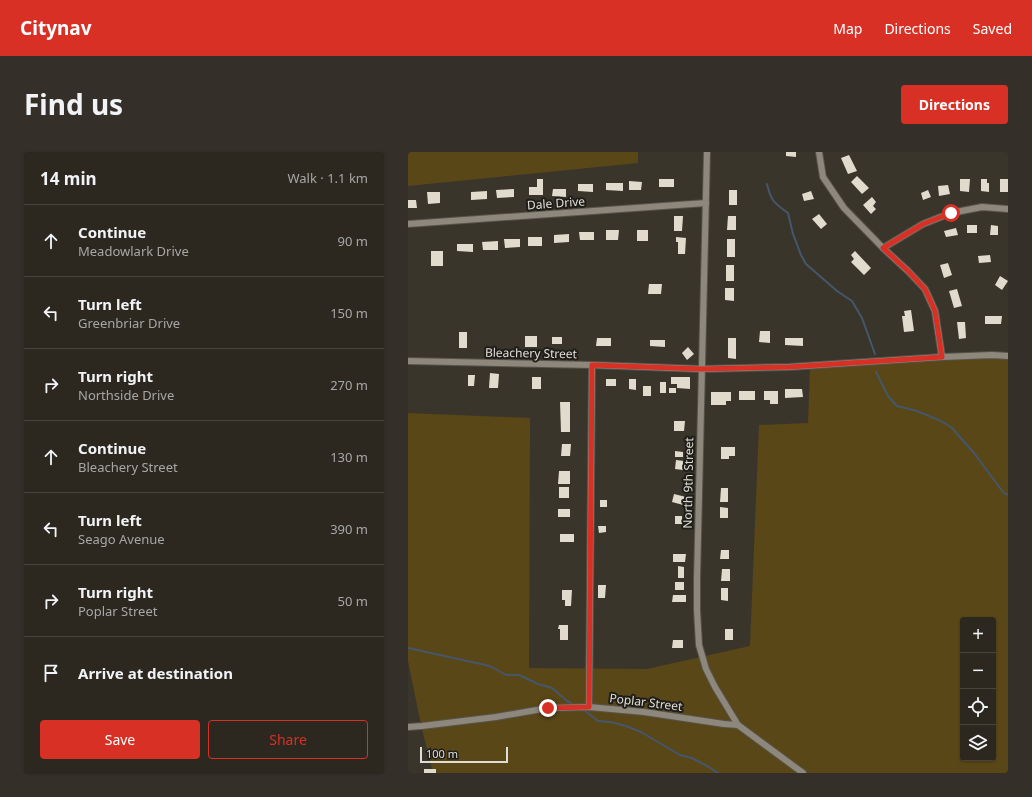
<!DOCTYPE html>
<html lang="en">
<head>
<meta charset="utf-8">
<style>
  :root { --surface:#2c2820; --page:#343029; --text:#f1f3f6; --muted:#a6a6a5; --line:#48443e; --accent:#d93025 }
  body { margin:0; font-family:"Noto Sans",sans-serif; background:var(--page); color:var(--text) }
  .controls { position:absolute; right:12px; bottom:12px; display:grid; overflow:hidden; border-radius:4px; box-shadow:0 1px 3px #0004 }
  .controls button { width:36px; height:36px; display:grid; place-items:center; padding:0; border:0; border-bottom:1px solid var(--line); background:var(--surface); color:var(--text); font:20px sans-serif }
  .scale { position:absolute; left:12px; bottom:10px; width:88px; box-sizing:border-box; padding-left:4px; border:2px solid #e0ddd6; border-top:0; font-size:11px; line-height:14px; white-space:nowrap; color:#e0ddd6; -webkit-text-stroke:3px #1f1d18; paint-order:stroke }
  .stop { position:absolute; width:12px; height:12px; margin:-9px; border:3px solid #d93025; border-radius:50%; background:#fff }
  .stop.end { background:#d93025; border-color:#fff; box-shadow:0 1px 4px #0008 }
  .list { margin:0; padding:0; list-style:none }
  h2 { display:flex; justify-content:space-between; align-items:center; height:52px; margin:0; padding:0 16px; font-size:17px }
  h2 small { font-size:13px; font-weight:400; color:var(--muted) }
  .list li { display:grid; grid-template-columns:26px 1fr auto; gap:12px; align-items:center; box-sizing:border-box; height:72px; padding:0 16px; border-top:1px solid var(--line) }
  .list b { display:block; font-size:15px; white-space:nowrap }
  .list p { margin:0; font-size:13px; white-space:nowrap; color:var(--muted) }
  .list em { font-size:13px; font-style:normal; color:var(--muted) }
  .actions { display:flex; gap:8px; padding:12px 16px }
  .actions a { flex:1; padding:9px 0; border:1px solid var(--accent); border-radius:4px; text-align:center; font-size:14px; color:var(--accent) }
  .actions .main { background:var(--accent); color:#fff }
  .icon { flex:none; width:22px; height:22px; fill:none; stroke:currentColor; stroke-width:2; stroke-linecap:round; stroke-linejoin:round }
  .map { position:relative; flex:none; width:600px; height:621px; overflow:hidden; border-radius:4px }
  header { display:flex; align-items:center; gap:24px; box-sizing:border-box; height:56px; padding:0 20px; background:var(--accent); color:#fff }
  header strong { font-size:19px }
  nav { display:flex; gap:22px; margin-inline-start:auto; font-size:14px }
  .intro { display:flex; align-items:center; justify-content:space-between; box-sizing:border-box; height:96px; padding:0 24px }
  h1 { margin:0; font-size:28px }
  .button { padding:10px 18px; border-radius:4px; background:var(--accent); color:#fff; font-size:14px; font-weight:700 }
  main { display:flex; gap:24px; padding:0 24px }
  aside { flex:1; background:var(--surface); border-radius:4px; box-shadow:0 1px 3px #0004 }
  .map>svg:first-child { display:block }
  .green { fill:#5a4718; fill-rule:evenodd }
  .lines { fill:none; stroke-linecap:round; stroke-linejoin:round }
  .stream { stroke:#44576c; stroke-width:2 }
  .building { fill:#e1dbce }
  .minor-casing { stroke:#56534a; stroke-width:8 }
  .minor { stroke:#8d877c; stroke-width:6 }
  .route { stroke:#d93025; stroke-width:5 }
  .labels { text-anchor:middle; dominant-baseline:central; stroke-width:4; stroke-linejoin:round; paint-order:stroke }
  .street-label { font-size:12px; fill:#e0ddd6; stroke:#1f1d18 }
</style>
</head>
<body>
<header>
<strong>Citynav</strong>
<nav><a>Map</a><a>Directions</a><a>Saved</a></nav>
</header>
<div class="intro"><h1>Find us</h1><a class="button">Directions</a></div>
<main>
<aside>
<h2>14 min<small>Walk · 1.1 km</small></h2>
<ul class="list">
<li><svg class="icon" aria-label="ahead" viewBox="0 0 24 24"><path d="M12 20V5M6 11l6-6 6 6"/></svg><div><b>Continue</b><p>Meadowlark Drive</p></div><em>90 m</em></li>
<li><svg class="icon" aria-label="left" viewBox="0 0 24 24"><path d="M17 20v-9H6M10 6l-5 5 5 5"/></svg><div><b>Turn left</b><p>Greenbriar Drive</p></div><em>150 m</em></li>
<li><svg class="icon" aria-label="right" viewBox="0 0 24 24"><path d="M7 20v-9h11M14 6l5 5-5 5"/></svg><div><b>Turn right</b><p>Northside Drive</p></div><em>270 m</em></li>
<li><svg class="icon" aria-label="ahead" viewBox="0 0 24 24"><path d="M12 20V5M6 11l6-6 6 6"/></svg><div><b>Continue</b><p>Bleachery Street</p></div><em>130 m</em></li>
<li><svg class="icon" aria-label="left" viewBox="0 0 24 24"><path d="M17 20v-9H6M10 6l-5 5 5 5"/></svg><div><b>Turn left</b><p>Seago Avenue</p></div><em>390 m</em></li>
<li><svg class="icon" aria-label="right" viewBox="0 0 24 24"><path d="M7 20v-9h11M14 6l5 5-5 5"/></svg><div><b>Turn right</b><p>Poplar Street</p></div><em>50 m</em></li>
<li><svg class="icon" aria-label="arrive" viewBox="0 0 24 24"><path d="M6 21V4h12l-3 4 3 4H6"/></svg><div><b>Arrive at destination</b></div></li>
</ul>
<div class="actions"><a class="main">Save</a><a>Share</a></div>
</aside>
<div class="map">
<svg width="600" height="621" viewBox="0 0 600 621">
  <rect width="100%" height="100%" fill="#3a352b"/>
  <!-- green -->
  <g class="green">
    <polygon points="0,0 230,0 230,11 0,34"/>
    <path d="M600 205V621H25L13 573 0 509V261L122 266 121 516 239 517 342 494 351 273 400 271 402 216ZM555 468H585V606H555Z"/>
  </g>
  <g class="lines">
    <!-- stream -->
    <g class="stream">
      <path d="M359 32C363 49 366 51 380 61L385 82 393 103 398 112 429 139 444 149 454 166 467 202"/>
      <polyline points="468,220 480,244 489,254 509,259 533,269 543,275 566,301 595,340 600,343"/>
      <polyline points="0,496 82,514 98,523 111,523 130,532 144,536 159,549 163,551"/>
      <polyline points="175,557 190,569 203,570 218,574 233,580 272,603 284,606 301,615 310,621"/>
    </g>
  </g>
  <!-- building -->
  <g class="building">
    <polygon points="378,0 388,0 388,5 378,4"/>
    <polygon points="441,3 449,19 440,22 433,6"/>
    <polygon points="449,24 461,36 454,42 443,30"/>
    <polygon points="129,27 135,27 135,43 121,43 121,35 129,35"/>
    <rect x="251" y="27" width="15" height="8"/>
    <polygon points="552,27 562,27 561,40 552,39"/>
    <polygon points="573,27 579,27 579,31 581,31 581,40 573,39"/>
    <rect x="592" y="27" width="8" height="13"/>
    <polygon points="221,29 234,30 233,38 221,38"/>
    <polygon points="198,31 215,31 215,39 198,38"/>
    <polygon points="170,32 185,32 185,40 170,39"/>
    <polygon points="540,33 542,42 531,44 530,34"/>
    <polygon points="106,37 106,45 89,46 88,38"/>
    <polygon points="145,37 158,37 158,45 144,44"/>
    <rect x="321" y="38" width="8" height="15"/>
    <polygon points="520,38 523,45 515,48 513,41"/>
    <polygon points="79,39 79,47 63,48 63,40"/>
    <polygon points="403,39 406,47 396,49 394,42"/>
    <polygon points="19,40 32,40 32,51 20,52"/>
    <polygon points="464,45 468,50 465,54 468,57 463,62 455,53"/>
    <polygon points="0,48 8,48 9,56 0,56"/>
    <polygon points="411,62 419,72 413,77 404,67"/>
    <polygon points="266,64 275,64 274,79 266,79"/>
    <polygon points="320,64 328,64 328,78 319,78"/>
    <rect x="559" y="73" width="10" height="8"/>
    <polygon points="583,73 590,74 590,83 582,83"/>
    <polygon points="548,76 550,83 538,85 536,79"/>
    <polygon points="198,78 211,78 210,88 198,88"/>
    <rect x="229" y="78" width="11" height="11"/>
    <polygon points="171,80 186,80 186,88 172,88"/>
    <polygon points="161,82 161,90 146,91 146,83"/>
    <rect x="120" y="85" width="14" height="9"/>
    <polygon points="268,85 278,86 277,102 270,102 270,90 268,90"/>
    <polygon points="96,87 112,87 112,95 97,96"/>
    <rect x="319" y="87" width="8" height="18"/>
    <polygon points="90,89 90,98 75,98 74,90"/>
    <polygon points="49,92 65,92 65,100 49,99"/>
    <rect x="23" y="99" width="12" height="15"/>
    <polygon points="447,99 463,116 456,123 443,110 446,107 443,103"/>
    <polygon points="582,103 583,110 571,111 570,104"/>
    <polygon points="540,111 544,123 536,126 532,113"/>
    <rect x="318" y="113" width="8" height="16"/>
    <polygon points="592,124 600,129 594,138 587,133"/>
    <polygon points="241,132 254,132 253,142 240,142"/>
    <polygon points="317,136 326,136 326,149 317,148"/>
    <polygon points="549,137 554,154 546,156 541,139"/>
    <polygon points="503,158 506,179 496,180 494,164 497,164 496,159"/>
    <polygon points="577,164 594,164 593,172 577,172"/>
    <polygon points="549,170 557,170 558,186 551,187"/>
    <polygon points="352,179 362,179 362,191 351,190"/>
    <rect x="51" y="180" width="8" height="16"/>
    <rect x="117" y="184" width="12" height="11"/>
    <rect x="144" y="185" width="10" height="7"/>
    <polygon points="189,186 203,186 203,194 188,194"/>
    <polygon points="320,186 328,186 328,207 320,206"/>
    <polygon points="377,186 395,186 395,194 377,193"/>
    <polygon points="242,188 257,188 257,195 242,194"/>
    <polygon points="280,195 286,202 279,208 274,201"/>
    <polygon points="82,221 91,222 90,236 81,236"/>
    <polygon points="60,223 67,223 66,234 60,234"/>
    <rect x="124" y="225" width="9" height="12"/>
    <polygon points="263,225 282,225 282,237 269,236 269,232 263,232"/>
    <rect x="198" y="227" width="10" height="7"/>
    <polygon points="221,227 228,227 228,238 221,237"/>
    <rect x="252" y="230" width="6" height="11"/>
    <rect x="235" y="234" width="8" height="10"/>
    <rect x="261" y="236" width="7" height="5"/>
    <polygon points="377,237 394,237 395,245 377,246"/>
    <rect x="331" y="239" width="16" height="9"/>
    <polygon points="356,239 370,239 370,252 362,252 362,248 356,248"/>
    <polygon points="303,240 323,240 323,249 318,249 318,253 303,253"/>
    <polygon points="152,250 162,250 162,280 153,280"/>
    <polygon points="266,269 277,269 276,279 266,279"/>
    <polygon points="154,292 163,292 162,304 153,304"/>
    <polygon points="313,295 327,295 327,304 321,304 321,307 313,307"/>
    <polygon points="267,299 275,300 275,305 267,305"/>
    <polygon points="268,308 276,309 275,318 267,317"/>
    <polygon points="151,319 162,319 162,332 150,332"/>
    <rect x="151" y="335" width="10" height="11"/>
    <polygon points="313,336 320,336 320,350 312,350"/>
    <polygon points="266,342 282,346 279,354 264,350"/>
    <rect x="192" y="348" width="7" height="7"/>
    <polygon points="312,355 320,356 320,366 312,366"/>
    <rect x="150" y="357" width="12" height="8"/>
    <rect x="267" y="364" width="7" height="8"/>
    <polygon points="190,374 198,374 198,380 191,381"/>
    <rect x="152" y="382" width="14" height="8"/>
    <polygon points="313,398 321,398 321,407 312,407"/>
    <polygon points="265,402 278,402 277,410 265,410"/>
    <polygon points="270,414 276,415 276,426 270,426"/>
    <polygon points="314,417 322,417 322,429 313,429"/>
    <rect x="267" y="430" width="9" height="8"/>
    <polygon points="190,433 198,433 197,446 190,446"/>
    <polygon points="313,436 320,436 320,449 313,448"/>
    <polygon points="154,438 164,438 163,454 157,454 157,448 154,448"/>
    <polygon points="265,443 278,443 278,450 264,450"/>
    <polygon points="151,473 160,473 160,488 152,488 152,477 150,477"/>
    <rect x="317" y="477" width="8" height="11"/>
    <polygon points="265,488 275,488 275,496 264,496"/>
    <rect x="16" y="617" width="12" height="4"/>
  </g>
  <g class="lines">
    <!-- minor casing -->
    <g class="minor-casing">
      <g id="minor">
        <polyline points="299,0 289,427 289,458 291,493 298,517 307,535 330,573 395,621"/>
        <polyline points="411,0 415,25 436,56 475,96 500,119 517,137 527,159 534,205"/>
        <polyline points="0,72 298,51"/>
        <polyline points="475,96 515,72 543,61 574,55 600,57"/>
        <polyline points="0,209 184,213 294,217 381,215 534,205 584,203 600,204"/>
        <polyline points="181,555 184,213"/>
        <polyline points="0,575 14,574 88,565 140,556 181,555 236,560 316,572 330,573"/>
      </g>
    </g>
    <!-- minor -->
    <use href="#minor" class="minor"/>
  </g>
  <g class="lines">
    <!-- route -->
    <polyline class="route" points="140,556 181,555 184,213 294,217 381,215 534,205 527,159 517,137 500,119 475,96 515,72 543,61"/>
  </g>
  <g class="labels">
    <!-- street labels -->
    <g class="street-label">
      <text transform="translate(148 51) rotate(-4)">Dale Drive</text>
      <text transform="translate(123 201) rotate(1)">Bleachery Street</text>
      <text transform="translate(280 331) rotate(-89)">North 9th Street</text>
      <text transform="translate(238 550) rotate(7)">Poplar Street</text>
    </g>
  </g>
</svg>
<div class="controls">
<button>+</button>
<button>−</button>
<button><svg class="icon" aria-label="locate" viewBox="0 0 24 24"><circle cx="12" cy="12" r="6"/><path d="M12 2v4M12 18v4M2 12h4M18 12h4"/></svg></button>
<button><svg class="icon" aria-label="layers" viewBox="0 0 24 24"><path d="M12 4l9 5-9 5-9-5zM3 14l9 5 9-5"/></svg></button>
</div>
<div class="scale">100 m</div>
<div class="stop" style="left:543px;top:61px"></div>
<div class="stop end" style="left:140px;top:556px"></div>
</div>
</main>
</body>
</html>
